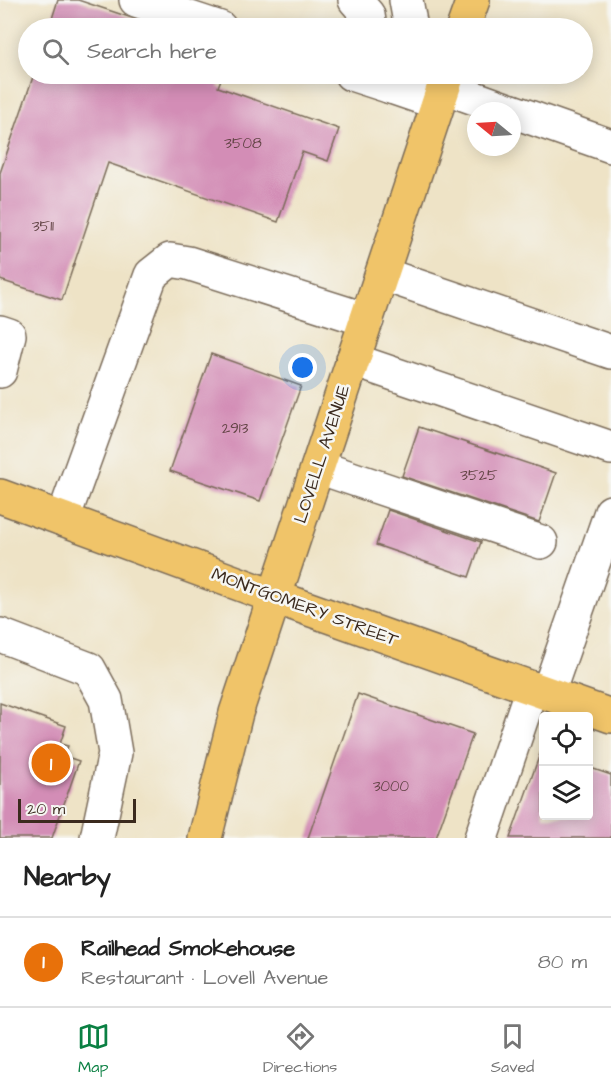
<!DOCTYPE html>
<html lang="en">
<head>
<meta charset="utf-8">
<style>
  :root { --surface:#fff; --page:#f2f2f2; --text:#222; --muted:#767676; --line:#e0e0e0; --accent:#0b8043 }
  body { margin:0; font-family:"Architects Daughter",sans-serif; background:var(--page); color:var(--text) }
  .controls { position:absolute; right:18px; bottom:18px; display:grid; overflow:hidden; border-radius:6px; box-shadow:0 3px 15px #0003 }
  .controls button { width:54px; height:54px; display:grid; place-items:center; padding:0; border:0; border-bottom:2px solid var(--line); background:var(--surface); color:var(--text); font:30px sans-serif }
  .compass { position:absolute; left:467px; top:102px; width:54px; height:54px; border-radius:50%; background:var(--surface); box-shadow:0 3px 15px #0003; rotate:288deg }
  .scale { position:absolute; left:18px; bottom:15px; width:118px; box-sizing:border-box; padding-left:6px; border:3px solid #3b2a1e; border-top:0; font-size:16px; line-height:21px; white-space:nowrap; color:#3b2a1e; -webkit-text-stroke:4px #f6f6f2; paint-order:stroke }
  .you { position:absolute; left:303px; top:368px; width:21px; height:21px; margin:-15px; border:4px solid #fff; border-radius:50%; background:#1a73e8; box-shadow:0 0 0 9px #1a73e833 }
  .badge { display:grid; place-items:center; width:39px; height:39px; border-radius:50%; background:var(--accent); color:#fff; font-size:20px; font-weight:700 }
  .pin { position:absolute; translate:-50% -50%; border:3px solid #fff; box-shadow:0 2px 6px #0006 }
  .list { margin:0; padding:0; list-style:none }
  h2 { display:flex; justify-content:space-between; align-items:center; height:78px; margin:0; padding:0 24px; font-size:26px }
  h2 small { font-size:20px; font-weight:400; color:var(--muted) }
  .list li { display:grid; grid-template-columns:39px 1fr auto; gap:18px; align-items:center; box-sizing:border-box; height:90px; padding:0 24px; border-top:2px solid var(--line) }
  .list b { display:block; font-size:22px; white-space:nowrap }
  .list p { margin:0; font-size:20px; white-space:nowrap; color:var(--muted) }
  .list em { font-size:20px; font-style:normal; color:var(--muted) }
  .icon { flex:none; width:33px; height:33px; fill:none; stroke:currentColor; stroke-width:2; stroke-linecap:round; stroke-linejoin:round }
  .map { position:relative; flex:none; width:611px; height:838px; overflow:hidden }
  .search { position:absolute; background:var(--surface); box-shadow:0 3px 15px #0003; left:18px; right:18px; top:18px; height:66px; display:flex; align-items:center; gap:15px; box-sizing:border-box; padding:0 21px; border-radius:33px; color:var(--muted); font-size:22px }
  .sheet { height:168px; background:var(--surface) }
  nav { display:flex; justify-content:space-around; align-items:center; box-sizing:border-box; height:84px; border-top:2px solid var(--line); background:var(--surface); font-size:16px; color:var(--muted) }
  nav a { display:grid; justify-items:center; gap:3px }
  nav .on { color:var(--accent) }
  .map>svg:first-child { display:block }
  .building { fill:#d38db6 }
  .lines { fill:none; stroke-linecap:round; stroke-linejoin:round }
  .minor-casing { stroke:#7a6b59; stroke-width:36 }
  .major-casing { stroke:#7a6b59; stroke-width:36 }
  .minor { stroke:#fff; stroke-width:33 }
  .major { stroke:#f0c469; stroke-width:33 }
  .labels { text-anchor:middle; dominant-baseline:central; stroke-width:5; stroke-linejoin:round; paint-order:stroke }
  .number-label { font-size:15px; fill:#614344 }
  .street-label { font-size:18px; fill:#3b2a1e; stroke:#f6f6f2 }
</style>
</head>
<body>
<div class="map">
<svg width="611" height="838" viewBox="0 0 611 838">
  <rect width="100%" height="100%" fill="#f6f6f2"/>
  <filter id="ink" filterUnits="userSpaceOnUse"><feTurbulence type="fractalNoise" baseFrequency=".0167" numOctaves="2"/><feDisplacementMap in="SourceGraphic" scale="12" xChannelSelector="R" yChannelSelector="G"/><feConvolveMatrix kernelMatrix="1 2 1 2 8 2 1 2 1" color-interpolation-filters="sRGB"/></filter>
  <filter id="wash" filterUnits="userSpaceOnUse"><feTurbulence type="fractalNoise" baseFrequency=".008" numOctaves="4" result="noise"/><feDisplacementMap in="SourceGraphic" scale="24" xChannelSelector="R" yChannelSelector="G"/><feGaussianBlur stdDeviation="1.35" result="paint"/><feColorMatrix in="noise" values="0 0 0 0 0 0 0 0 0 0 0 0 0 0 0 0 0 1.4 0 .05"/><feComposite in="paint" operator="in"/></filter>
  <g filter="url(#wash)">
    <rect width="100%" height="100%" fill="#eee3c6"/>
    <g id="blocks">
      <!-- building -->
      <g class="building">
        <polygon points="58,0 78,0 147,23 145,28 49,28"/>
        <polygon points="34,74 223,74 218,87 339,129 328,161 302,152 278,222 108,163 62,300 0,280 0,173"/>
        <polygon points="211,354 301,386 260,501 170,471"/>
        <polygon points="419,427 556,473 539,522 402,476"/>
        <polygon points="388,510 481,542 469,577 376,545"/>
        <polygon points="358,694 473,734 436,838 308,838"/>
        <polygon points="0,703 66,726 60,744 68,746 64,756 79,761 52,838 0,838"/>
        <polygon points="541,751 543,752 543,816 588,816 588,767 611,775 611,838 510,838"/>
      </g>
    </g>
  </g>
  <g filter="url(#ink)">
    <use href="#blocks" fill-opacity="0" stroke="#7a6b59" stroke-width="1.5"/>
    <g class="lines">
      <!-- minor casing -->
      <g class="minor-casing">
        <g id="minor">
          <polyline points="136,0 220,28"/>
          <polyline points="355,0 368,15 370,28"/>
          <polyline points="406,0 411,28"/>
          <polyline points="351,74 391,87 396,74"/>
          <polyline points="391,87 438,103"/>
          <polyline points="444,87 511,111"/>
          <polyline points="512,111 611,146"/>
          <polyline points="382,274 611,352"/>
          <polyline points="0,332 9,335 0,371"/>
          <polyline points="353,360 611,448"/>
          <polyline points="318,467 541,542"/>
          <polyline points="63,519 151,275 170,260 188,263 367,320"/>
          <polyline points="0,635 89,669 106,700 115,753 97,838"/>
          <polyline points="548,693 611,512"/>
          <polyline points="481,838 532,688"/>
        </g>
      </g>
      <!-- major casing -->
      <g class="major-casing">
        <g id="major">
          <polyline points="463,28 473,0"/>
          <polyline points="0,496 275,597 611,716"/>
          <polyline points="205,838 236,713 448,74"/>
        </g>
      </g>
      <!-- minor -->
      <use href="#minor" class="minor"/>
      <!-- major -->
      <use href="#major" class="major"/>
    </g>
  </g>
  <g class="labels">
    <!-- number labels -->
    <g class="number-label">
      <text x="243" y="143">3508</text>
      <text x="43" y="226">3511</text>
      <text x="235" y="428">2913</text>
      <text x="479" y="475">3525</text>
      <text x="391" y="786">3000</text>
    </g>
    <!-- street labels -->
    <g class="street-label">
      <text transform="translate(322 454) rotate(-72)">LOVELL AVENUE</text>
      <text transform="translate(305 607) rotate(20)">MONTGOMERY STREET</text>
    </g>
  </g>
</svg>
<div class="controls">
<button><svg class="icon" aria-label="locate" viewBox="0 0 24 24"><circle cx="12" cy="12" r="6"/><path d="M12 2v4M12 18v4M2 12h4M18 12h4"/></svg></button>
<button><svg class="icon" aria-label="layers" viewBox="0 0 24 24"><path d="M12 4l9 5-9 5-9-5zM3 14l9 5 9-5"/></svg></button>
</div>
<svg class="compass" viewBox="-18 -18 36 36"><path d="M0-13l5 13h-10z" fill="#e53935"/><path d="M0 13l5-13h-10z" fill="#767676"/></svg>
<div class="scale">20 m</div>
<div class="you"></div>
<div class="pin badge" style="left:51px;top:763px;background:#e8710a">1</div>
<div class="search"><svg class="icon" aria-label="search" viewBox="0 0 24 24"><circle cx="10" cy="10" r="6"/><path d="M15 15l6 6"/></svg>Search here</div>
</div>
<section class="sheet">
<h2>Nearby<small></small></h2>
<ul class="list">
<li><span class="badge" style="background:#e8710a">1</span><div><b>Railhead Smokehouse</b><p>Restaurant · Lovell Avenue</p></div><em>80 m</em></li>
</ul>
</section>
<nav>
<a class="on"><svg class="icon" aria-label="map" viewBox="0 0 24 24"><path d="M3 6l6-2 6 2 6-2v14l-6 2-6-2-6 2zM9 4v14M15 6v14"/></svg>Map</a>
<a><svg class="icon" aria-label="directions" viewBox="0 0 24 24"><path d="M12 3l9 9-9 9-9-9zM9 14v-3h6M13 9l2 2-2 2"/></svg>Directions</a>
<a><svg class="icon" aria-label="saved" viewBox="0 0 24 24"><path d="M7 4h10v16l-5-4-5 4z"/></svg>Saved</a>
</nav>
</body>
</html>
